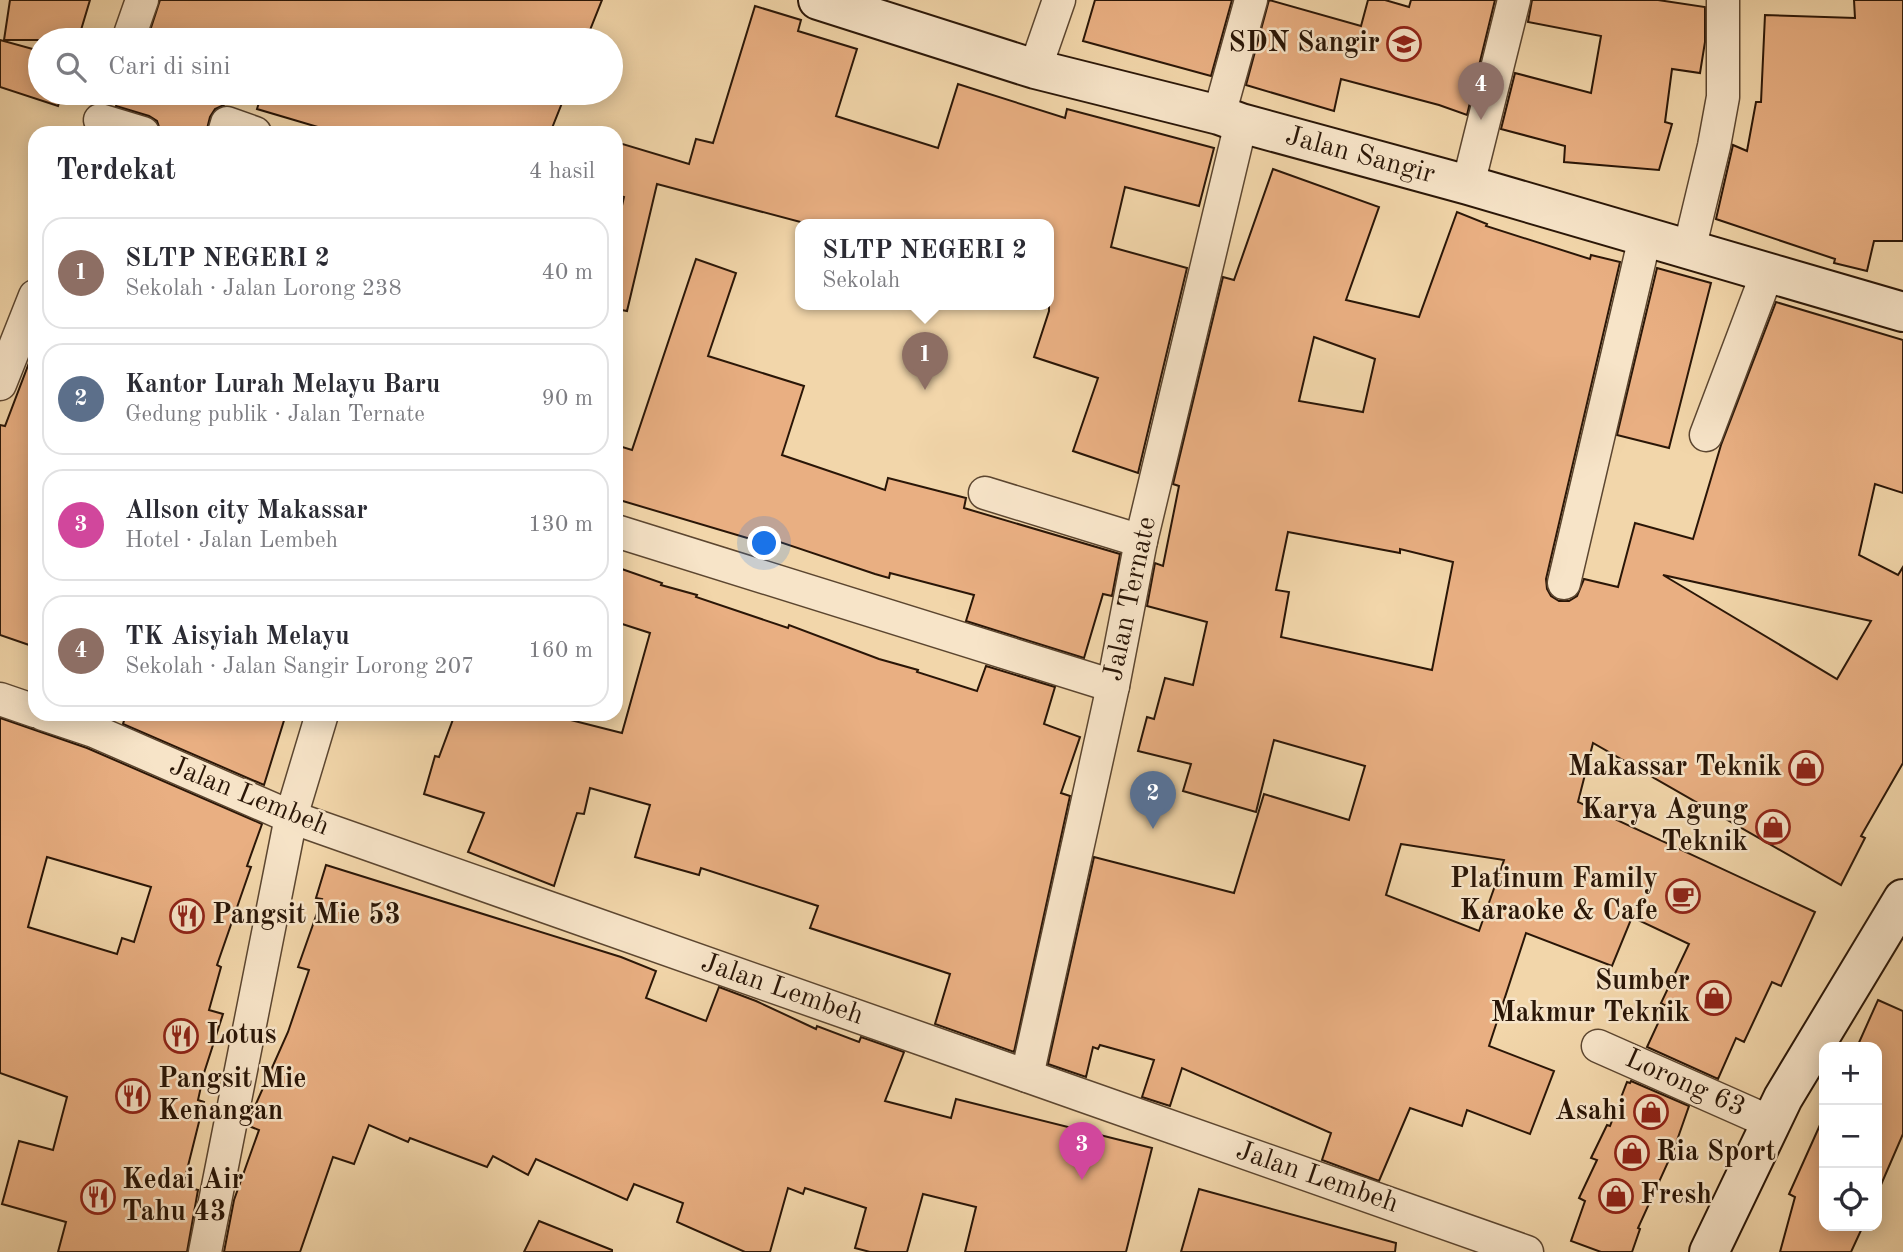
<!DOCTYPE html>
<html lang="id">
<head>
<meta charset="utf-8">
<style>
  :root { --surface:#fff; --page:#f2f2f3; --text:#2b2b33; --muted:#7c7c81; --line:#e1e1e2; --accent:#0f766e }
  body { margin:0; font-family:"Old Standard TT",serif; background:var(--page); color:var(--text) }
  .controls { position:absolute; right:21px; bottom:21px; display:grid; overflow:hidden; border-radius:14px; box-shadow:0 4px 18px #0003 }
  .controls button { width:63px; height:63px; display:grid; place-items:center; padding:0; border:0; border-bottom:2px solid var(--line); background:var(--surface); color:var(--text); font:35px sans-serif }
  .you { position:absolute; left:765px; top:544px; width:24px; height:24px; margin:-18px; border:5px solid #fff; border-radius:50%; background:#1a73e8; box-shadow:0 0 0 10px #1a73e833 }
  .badge { display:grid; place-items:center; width:46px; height:46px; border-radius:50%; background:var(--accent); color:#fff; font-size:23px; font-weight:700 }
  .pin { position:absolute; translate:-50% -58px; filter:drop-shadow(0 2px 4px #0008) }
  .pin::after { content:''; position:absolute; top:37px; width:24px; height:21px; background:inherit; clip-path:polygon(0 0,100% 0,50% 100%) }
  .popup { position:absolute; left:795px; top:219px; width:259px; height:91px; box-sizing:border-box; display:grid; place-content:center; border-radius:14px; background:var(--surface); filter:drop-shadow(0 2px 5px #0005); font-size:23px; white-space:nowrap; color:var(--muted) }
  .popup b { font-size:26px; color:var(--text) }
  .popup::after { content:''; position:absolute; left:50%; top:100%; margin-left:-14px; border:14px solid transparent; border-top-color:var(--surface) }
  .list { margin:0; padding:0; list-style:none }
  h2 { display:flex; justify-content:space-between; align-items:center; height:91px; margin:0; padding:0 28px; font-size:30px }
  h2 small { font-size:23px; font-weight:400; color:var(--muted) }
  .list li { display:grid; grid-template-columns:46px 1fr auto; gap:21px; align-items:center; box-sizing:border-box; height:112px; margin:0 14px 14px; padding:0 14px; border:2px solid var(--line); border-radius:21px }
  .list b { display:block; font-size:26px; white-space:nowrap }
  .list p { margin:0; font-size:23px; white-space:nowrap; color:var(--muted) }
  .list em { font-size:23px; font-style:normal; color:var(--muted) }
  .icon { flex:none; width:38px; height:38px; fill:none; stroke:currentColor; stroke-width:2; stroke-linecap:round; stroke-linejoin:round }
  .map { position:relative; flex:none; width:1903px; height:1252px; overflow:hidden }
  .search { position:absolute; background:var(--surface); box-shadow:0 4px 18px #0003; left:28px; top:28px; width:595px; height:77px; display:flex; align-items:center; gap:18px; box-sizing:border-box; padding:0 24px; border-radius:38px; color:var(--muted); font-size:26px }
  .panel { position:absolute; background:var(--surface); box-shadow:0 4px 18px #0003; left:28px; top:126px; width:595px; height:595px; border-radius:21px }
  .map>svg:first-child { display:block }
  .building { fill:#e9af82; stroke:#2a1607; stroke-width:2; fill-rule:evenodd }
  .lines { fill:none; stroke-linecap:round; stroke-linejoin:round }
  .street-casing { stroke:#5c4630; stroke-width:35 }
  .secondary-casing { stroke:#2a1607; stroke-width:42 }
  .street { stroke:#f7e4c8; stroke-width:32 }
  .secondary { stroke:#f7e4c8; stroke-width:38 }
  .labels { text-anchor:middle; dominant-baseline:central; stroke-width:5; stroke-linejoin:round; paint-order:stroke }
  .poi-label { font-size:28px; font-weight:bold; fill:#2a1607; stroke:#f7e4c8; text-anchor:end }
  .street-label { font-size:28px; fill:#2a1607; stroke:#f7e4c8 }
</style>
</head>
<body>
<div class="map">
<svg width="1903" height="1252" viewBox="0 0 1903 1252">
  <rect width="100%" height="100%" fill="#f2d6aa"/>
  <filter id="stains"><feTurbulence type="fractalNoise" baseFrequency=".00286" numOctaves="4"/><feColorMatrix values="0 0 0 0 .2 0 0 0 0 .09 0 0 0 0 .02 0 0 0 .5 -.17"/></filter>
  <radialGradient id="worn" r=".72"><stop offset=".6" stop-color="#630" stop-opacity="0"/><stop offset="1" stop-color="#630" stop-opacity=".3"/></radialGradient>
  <!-- building -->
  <g class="building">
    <polygon points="10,0 90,0 78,40 4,40"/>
    <polygon points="160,0 602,0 586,40 147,40"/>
    <polygon points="1095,0 1232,0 1211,76 1083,41"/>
    <polygon points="1269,0 1361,26 1368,0 1385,0 1409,7 1411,0 1495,0 1467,115 1439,105 1341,79 1334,111 1246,85"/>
    <polygon points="1532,0 1658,0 1705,7 1705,42 1700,73 1672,69 1665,122 1672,124 1659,170 1564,162 1565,146 1501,129 1515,73 1591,93 1601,36 1528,22"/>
    <polygon points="1854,0 1903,0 1903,241 1874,241 1867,271 1834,263 1835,259 1716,219 1733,145 1747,151 1756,102 1761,102 1765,15 1855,18"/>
    <polygon points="755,6 801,20 798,31 857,49 836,116 938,148 958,84 1065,118 1067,109 1214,148 1199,206 1125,187 1111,247 1187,268 1138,473 1073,451 1098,378 1034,357 1049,311 1049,224 808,224 657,184 627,311 616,309 616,232 624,197 616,195 616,142 689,164 696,139 713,143"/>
    <polygon points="0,40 40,51 40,93 62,93 58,106 0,87"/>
    <polygon points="119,93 195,93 226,101 224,105 215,109 210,117 206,133 161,133 157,121 149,116 116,106"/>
    <polygon points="262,93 566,93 550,133 338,133 257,109"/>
    <path d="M1273 169 1379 207 1346 300 1419 317 1457 212 1487 224 1486 226 1590 259 1591 255 1620 262 1546 579 1547 589 1551 596 1559 601H1569L1577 596 1584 579 1618 587 1635 523 1693 539 1721 445 1776 302 1903 340V493L1875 484 1859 555 1898 575 1903 567V763L1861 836 1865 838 1841 885 1593 743 1578 802 1815 912 1781 986 1772 982 1744 1042 1736 1038 1718 1079 1647 1047 1666 1006 1661 1003 1689 944 1632 917 1612 966 1526 933 1489 1046 1554 1071 1530 1134 1467 1110 1462 1126 1410 1108 1379 1181 1322 1160 1331 1133 1182 1068 1170 1106 1142 1097 1154 1060 1100 1045 1098 1049 1093 1047 1086 1077 1048 1064 1094 857 1234 893 1264 794 1349 820 1365 766 1274 740 1256 812 1183 791 1191 764 1138 751 1147 717 1154 719 1165 678 1193 685 1207 622 1147 606 1155 563 1163 566 1179 486 1173 484 1223 277 1234 280ZM1314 337 1375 359 1363 412 1299 401ZM1288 532 1400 553V549L1453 562 1432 670 1281 637 1289 592 1276 590ZM1663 575 1871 621 1837 679ZM1401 844 1504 860 1479 931 1386 895Z"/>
    <polygon points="696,259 736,273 708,356 804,386 782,455 885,490 888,478 966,498 964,508 1120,554 1112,596 1103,594 1084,658 966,621 974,595 890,573 889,578 875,574 756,534 754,540 616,499 616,445 632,450"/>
    <polygon points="1657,268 1711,283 1669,448 1617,435"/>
    <polygon points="32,355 35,356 35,647 0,635 0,425 5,426"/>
    <polygon points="616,567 662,583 661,585 697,595 696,597 788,628 789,625 879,659 918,670 917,672 977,691 986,666 1055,687 1044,724 1080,737 1061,793 1070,796 1014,1052 935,1024 950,974 810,928 818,906 701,868 699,875 635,857 650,805 590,788 584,814 577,813 554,886 468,852 484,813 424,794 435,756 439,757 455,714 547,714 622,733 650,633 616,622"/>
    <polygon points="126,714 286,714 264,785 123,724"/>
    <path d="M0 718 87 748 262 824 247 866 251 867 217 965 221 967 209 1010 223 1014 204 1073 198 1100 204 1102 183 1186 198 1190 187 1252H58L66 1222 2 1204 19 1141 53 1150 67 1097 0 1073ZM47 857 151 887 134 942 122 938 117 954 28 927Z"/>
    <polygon points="326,865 621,957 656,971 646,998 706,1021 719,987 756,1001 816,1029 817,1026 859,1042 861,1037 904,1052 885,1101 951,1118 956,1099 1152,1148 1126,1252 965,1252 976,1207 923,1194 907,1252 870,1252 855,1248 866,1208 805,1188 803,1194 788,1188 770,1252 745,1252 677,1222 683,1203 634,1184 627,1200 536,1159 528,1175 493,1156 487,1167 410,1138 408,1142 369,1125 354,1164 333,1157 300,1252 224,1252 234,1200 259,1130 249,1126 251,1115 288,1032 309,970 298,967 322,899 316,898"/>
    <polygon points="1878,1000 1903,1011 1903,1134 1877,1194 1877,1047 1857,1047"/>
    <polygon points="1631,1081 1689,1106 1674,1149 1638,1228 1640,1229 1632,1252 1601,1252 1571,1241 1585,1201 1579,1198 1597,1160 1591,1158 1607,1125 1610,1126 1627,1082 1630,1083"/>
    <polygon points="1824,1116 1824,1226 1863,1226 1851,1252 1780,1252 1795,1197 1789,1194"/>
    <polygon points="1199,1189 1396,1243 1395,1252 1181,1252"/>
    <polygon points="539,1221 612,1250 612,1252 524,1252"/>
  </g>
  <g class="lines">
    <!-- street casing -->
    <g class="street-casing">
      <g id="street">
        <polyline points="128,40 142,0"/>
        <polyline points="1035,69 1059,0"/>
        <polyline points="1219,115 1251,0"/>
        <polyline points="100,120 143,133"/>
        <polyline points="224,133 227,123 255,133"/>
        <polyline points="1468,185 1514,0"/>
        <polyline points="1689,250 1714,146 1723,97 1723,0"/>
        <polyline points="0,384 35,296"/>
        <polyline points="1706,435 1768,271"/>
        <polyline points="985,493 1141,541"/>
        <polyline points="616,531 1113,686"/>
        <polyline points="1564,583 1645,237"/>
        <polyline points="0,699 35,711"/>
        <polyline points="43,714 94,731 291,817 1527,1252"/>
        <polyline points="1598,1046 1772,1123"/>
        <polyline points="1027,1076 1113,686 1141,541 1241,123"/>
        <polyline points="205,1252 291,817 322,714"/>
      </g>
    </g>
    <!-- secondary casing -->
    <g class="secondary-casing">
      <g id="secondary">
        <polyline points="818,0 1035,69 1219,115 1241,123 1468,185 1903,312"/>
        <polyline points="1709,1252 1783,1098 1903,899"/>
      </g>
    </g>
    <!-- street -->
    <use href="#street" class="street"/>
    <!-- secondary -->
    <use href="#secondary" class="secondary"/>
  </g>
  <!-- icons -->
  <defs>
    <g id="school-ring" transform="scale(1.75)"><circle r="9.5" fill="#f7e4c8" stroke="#8f2418" stroke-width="1.5"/><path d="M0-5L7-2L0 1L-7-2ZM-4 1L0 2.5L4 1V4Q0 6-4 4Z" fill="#8f2418"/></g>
    <g id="shop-ring" transform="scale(1.75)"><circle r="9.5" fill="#f7e4c8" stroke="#8f2418" stroke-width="1.5"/><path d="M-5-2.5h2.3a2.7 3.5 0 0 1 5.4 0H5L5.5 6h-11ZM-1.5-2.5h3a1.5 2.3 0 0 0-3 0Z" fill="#8f2418"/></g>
    <g id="cafe-ring" transform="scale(1.75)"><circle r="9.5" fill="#f7e4c8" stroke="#8f2418" stroke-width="1.5"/><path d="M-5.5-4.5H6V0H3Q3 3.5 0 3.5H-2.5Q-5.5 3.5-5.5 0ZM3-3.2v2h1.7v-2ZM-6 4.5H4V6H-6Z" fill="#8f2418"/></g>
    <g id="restaurant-ring" transform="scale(1.75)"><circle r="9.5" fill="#f7e4c8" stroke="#8f2418" stroke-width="1.5"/><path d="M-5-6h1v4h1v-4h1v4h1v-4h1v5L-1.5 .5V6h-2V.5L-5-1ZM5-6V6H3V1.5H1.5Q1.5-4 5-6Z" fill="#8f2418"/></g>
  </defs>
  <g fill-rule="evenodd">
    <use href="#school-ring" x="1404" y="44"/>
    <use href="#shop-ring" x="1806" y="768"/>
    <use href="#shop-ring" x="1773" y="827"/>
    <use href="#cafe-ring" x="1683" y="896"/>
    <use href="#restaurant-ring" x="187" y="916"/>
    <use href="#shop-ring" x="1714" y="998"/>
    <use href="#restaurant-ring" x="181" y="1036"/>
    <use href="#restaurant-ring" x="133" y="1096"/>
    <use href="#shop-ring" x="1651" y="1112"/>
    <use href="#shop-ring" x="1632" y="1153"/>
    <use href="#shop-ring" x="1616" y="1196"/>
    <use href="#restaurant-ring" x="98" y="1197"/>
  </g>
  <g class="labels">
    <!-- poi labels -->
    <g class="poi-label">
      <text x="1380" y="44">SDN Sangir</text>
      <text x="1782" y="768">Makassar Teknik</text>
      <text x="1748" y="811">Karya Agung<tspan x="1748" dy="32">Teknik</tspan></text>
      <text x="1658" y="880">Platinum Family<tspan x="1658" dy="32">Karaoke &amp; Cafe</tspan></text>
      <text x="212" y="916" text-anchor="start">Pangsit Mie 53</text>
      <text x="1690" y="982">Sumber<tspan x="1690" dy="32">Makmur Teknik</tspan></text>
      <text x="206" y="1036" text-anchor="start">Lotus</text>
      <text x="158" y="1080" text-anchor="start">Pangsit Mie<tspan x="158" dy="32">Kenangan</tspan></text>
      <text x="1626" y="1112">Asahi</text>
      <text x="1656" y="1153" text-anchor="start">Ria Sport</text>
      <text x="122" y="1181" text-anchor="start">Kedai Air<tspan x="122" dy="32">Tahu 43</tspan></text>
      <text x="1640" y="1196" text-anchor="start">Fresh</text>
    </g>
    <!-- street labels -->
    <g class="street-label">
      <text transform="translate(1360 156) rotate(15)">Jalan Sangir</text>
      <text transform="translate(1131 599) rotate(-78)">Jalan Ternate</text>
      <text transform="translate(249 797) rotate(22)">Jalan Lembeh</text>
      <text transform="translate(782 990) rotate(19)">Jalan Lembeh</text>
      <text transform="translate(1685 1084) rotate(24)">Lorong 63</text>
      <text transform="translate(1317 1178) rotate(19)">Jalan Lembeh</text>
    </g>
  </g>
  <rect width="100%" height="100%" filter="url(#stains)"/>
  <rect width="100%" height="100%" fill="url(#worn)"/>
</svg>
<div class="controls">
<button>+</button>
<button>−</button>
<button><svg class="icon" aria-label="locate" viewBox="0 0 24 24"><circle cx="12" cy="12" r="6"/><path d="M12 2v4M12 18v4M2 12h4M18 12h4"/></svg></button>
</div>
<div class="you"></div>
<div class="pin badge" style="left:925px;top:390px;background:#8d6e63">1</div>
<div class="popup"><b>SLTP NEGERI 2</b>Sekolah</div>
<div class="pin badge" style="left:1153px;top:829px;background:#5c6f8a">2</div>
<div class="pin badge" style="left:1082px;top:1180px;background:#d1479c">3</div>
<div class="pin badge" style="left:1481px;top:120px;background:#8d6e63">4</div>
<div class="search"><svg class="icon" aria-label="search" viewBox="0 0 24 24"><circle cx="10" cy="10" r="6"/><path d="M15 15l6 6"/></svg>Cari di sini</div>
<section class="panel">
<h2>Terdekat<small>4 hasil</small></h2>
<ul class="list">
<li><span class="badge" style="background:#8d6e63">1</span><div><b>SLTP NEGERI 2</b><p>Sekolah · Jalan Lorong 238</p></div><em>40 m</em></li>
<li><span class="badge" style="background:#5c6f8a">2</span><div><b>Kantor Lurah Melayu Baru</b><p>Gedung publik · Jalan Ternate</p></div><em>90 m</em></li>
<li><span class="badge" style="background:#d1479c">3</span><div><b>Allson city Makassar</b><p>Hotel · Jalan Lembeh</p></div><em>130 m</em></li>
<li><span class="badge" style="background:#8d6e63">4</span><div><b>TK Aisyiah Melayu</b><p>Sekolah · Jalan Sangir Lorong 207</p></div><em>160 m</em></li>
</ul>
</section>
</div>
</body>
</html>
